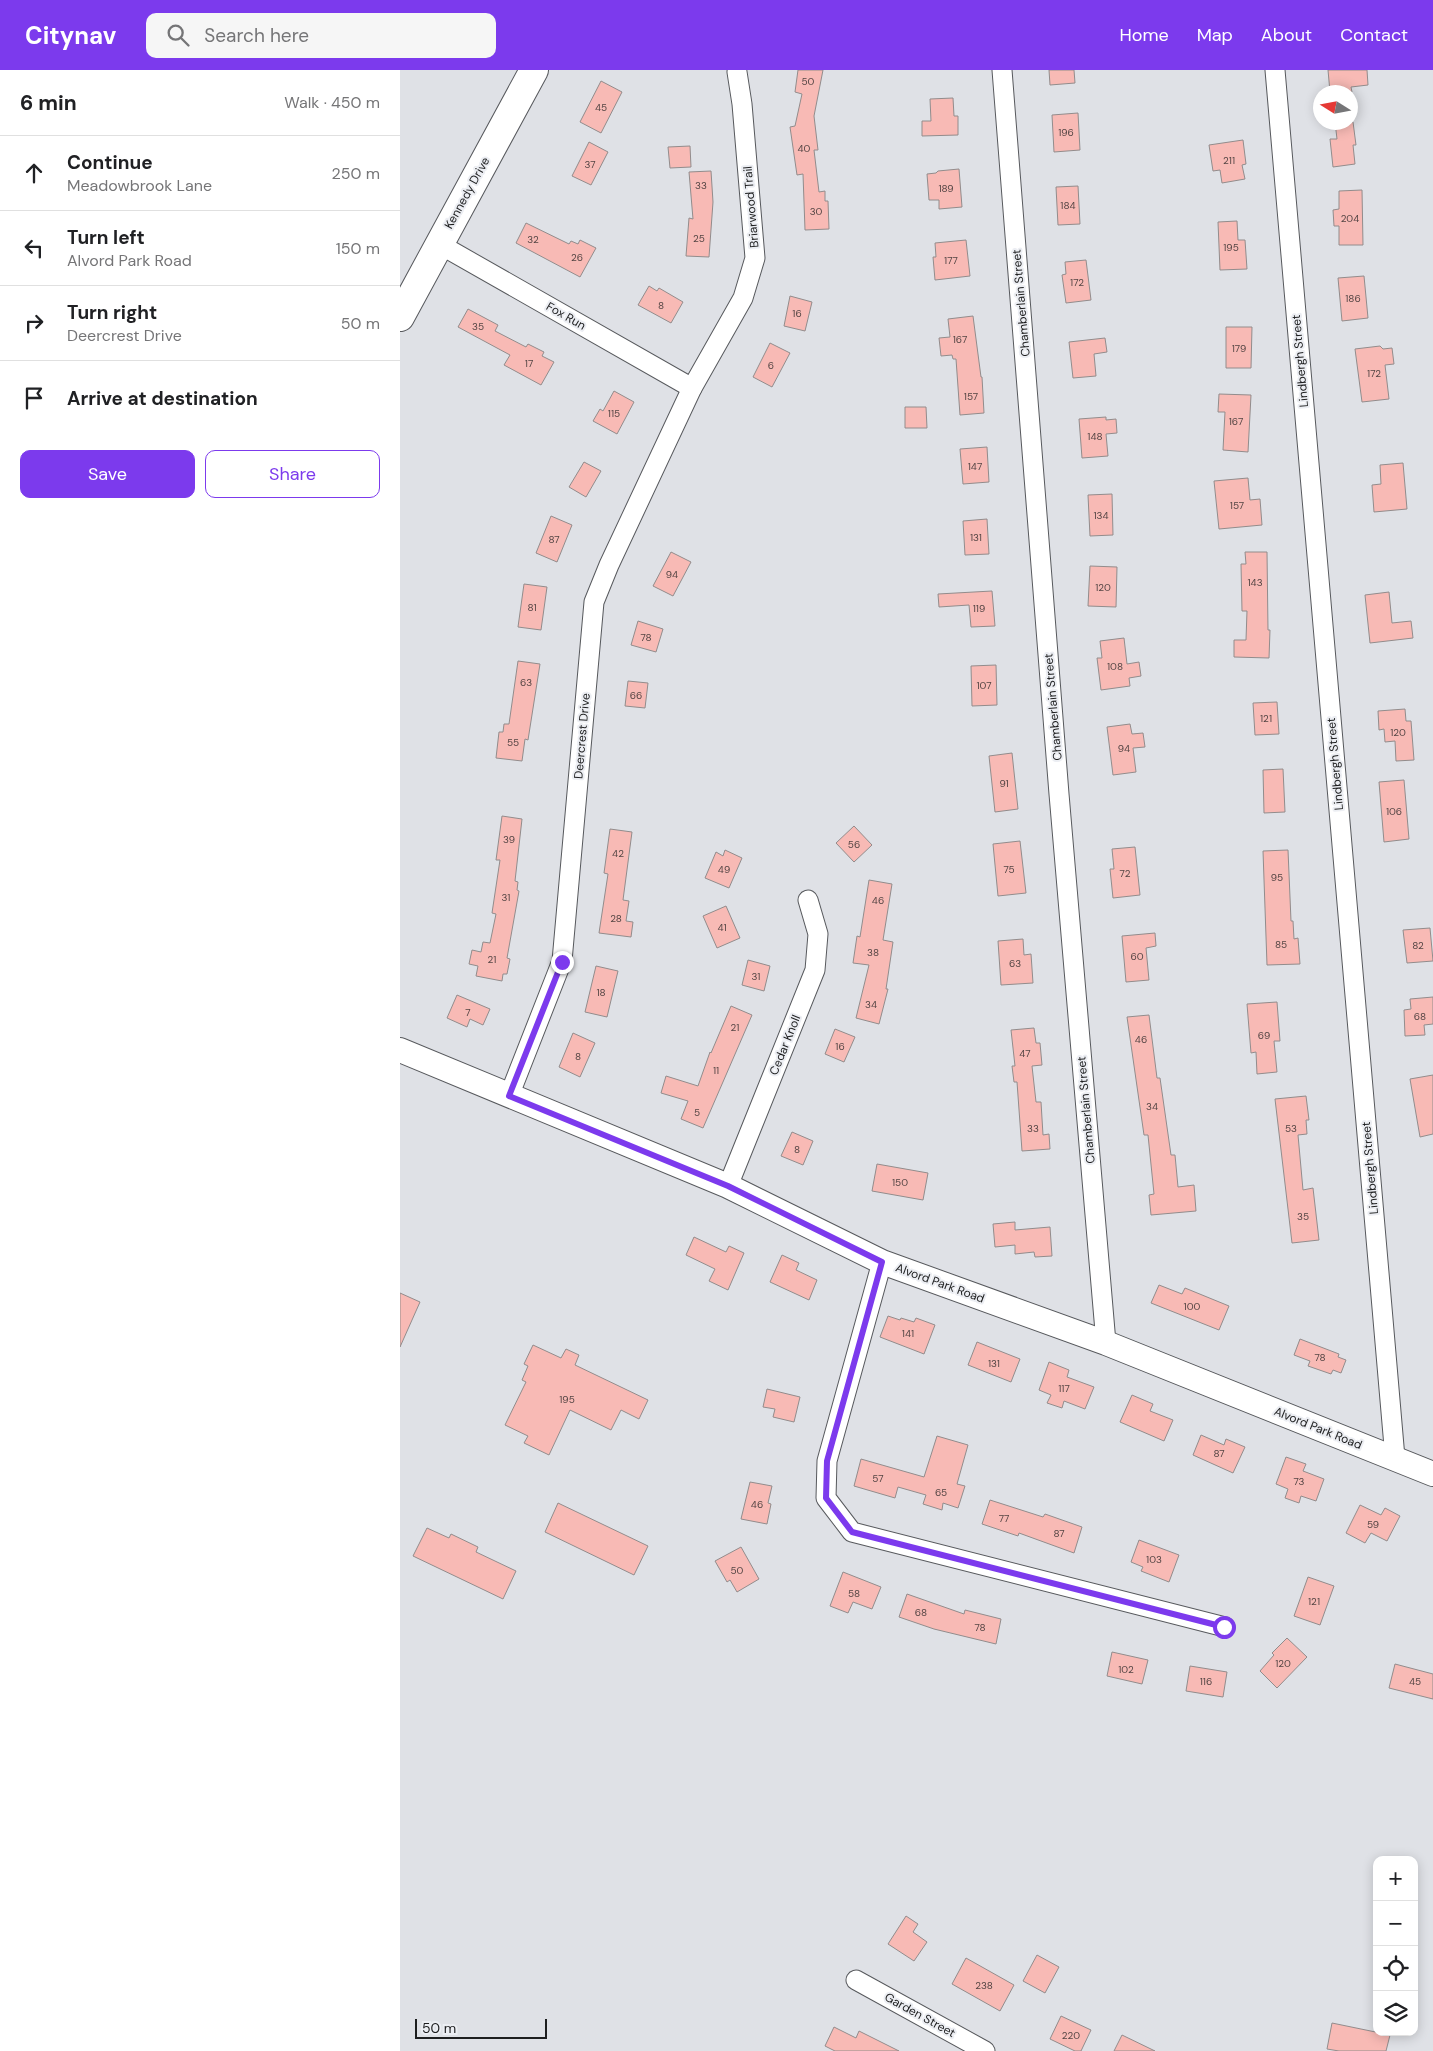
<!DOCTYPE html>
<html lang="en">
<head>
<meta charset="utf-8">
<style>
  :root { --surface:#fff; --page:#f6f6f6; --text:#202124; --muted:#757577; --line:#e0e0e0; --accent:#7c3aed }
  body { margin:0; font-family:"DM Sans",sans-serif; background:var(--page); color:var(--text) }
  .controls { position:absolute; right:15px; bottom:15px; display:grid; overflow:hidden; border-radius:10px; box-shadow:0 2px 12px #0003 }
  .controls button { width:45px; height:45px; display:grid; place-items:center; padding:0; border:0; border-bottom:1px solid var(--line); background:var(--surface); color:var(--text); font:25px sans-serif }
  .compass { position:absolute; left:913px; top:15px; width:45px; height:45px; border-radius:50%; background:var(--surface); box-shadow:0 2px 12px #0003; rotate:281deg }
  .scale { position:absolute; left:15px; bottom:12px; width:132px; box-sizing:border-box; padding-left:5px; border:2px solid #1d1e1f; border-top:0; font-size:14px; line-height:18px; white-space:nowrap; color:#1d1e1f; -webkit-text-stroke:4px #eceef3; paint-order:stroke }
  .stop { position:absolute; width:15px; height:15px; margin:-11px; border:4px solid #7c3aed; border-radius:50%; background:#fff }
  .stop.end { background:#7c3aed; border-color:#fff; box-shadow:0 1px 5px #0008 }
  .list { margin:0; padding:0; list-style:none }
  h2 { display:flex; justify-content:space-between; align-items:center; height:65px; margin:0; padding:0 20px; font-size:21px }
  h2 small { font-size:16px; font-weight:400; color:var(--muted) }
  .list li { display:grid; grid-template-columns:32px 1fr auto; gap:15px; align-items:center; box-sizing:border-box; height:75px; padding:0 20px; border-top:1px solid var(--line) }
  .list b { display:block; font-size:19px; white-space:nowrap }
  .list p { margin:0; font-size:16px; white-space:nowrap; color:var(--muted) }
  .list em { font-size:16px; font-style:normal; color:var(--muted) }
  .actions { display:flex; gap:10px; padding:15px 20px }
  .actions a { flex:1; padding:11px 0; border:1px solid var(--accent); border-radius:10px; text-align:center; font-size:18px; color:var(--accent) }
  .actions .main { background:var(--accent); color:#fff }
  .icon { flex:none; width:28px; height:28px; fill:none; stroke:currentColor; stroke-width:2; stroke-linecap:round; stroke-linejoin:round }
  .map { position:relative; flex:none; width:1033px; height:1981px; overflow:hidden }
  header { display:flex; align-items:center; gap:30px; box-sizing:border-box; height:70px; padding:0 25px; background:var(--accent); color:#fff }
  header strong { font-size:24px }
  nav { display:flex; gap:28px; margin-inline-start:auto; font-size:18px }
  .search { width:350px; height:45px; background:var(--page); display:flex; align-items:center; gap:12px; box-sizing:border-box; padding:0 18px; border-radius:10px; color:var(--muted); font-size:19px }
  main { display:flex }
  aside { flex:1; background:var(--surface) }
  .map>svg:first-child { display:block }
  .building { fill:#f8bab5; stroke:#928c8c }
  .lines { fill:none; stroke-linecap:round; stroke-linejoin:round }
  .minor-casing { stroke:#57595d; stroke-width:21 }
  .tertiary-casing { stroke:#57595d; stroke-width:26 }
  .primary-casing { stroke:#57595d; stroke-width:30 }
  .minor { stroke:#fff; stroke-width:19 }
  .tertiary { stroke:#fff; stroke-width:24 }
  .primary { stroke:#fff; stroke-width:28 }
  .route { stroke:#7c3aed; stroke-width:6 }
  .labels { text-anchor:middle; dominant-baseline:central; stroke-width:4; stroke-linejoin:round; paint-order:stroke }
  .number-label { font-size:10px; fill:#544544 }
  .street-label { font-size:12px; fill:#1d1e1f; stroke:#eceef3 }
</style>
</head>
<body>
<header>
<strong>Citynav</strong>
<div class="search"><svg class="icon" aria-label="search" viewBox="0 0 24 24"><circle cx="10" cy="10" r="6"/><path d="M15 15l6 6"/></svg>Search here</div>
<nav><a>Home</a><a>Map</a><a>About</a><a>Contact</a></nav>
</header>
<main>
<aside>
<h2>6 min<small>Walk · 450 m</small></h2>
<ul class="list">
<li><svg class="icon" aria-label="ahead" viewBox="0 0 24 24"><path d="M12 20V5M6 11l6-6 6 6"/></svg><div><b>Continue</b><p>Meadowbrook Lane</p></div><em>250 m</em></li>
<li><svg class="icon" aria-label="left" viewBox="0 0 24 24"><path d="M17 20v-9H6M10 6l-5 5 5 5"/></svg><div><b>Turn left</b><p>Alvord Park Road</p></div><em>150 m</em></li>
<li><svg class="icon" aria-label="right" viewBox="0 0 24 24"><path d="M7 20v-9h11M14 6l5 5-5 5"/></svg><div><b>Turn right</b><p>Deercrest Drive</p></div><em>50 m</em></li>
<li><svg class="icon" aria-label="arrive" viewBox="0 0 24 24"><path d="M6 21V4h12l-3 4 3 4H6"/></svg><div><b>Arrive at destination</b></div></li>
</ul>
<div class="actions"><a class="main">Save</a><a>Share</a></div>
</aside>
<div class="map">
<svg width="1033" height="1981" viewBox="0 0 1033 1981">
  <rect width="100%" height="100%" fill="#dfe1e6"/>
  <!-- building -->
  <g class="building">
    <polygon points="398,0 423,0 414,46 418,80 414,80 419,122 425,121 425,131 428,131 429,159 405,160 403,104 397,105 390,57 395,56 402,24 395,22"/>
    <polygon points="649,0 674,0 675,13 650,15"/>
    <polygon points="928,0 967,0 968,15 951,17 952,22 930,22"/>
    <polygon points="201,11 222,22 201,63 180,52"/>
    <polygon points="553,28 554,46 558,46 558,65 522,66 522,51 531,51 530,29"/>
    <polygon points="678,43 680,80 654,82 652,45"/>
    <polygon points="935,52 953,52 956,75 953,75 955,94 933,97 930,69 937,69"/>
    <polygon points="843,70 846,94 842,95 845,109 822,113 820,100 813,101 809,75"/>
    <polygon points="189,72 208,82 191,115 172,106"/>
    <polygon points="290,76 291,97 270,98 268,77"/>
    <polygon points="559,99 562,137 539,139 539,130 529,130 527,104 536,103 538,101"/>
    <polygon points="311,101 313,132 309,187 286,186 289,148 293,149 289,102"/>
    <polygon points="678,116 680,154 658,155 656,117"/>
    <polygon points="962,120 963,175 939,175 939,156 934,156 933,140 939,139 939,121"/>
    <polygon points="837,151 838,170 845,170 847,199 820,200 818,152"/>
    <polygon points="126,153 169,174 171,171 178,174 180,170 196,178 180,207 116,173"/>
    <polygon points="566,170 570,206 535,210 533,187 536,187 535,173"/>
    <polygon points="686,190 691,230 666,233 662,205 666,204 665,192"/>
    <polygon points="964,206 968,248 942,251 938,208"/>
    <polygon points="249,216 257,221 259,218 283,232 271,253 238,235"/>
    <polygon points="390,226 412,232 405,261 384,256"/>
    <polygon points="68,239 98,255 95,261 126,277 128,274 144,282 142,286 154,292 141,315 104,295 110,285 58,257"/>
    <polygon points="573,246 581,307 582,307 584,343 560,345 556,289 553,289 552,285 541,286 539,268 550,267 548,249"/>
    <polygon points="826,257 852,257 851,298 826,298"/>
    <polygon points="705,268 707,282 694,284 696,306 673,308 669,272"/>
    <polygon points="370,273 390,283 372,317 353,307"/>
    <polygon points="980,276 983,279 992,278 994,294 985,295 989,329 962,332 955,279"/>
    <polygon points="214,321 234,332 217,364 193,351 200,339 203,341"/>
    <polygon points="819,324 851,325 848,382 823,380 825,342 818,342"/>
    <polygon points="505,337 526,337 527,358 505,358"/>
    <polygon points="706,347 706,350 716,349 717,363 706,364 708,386 682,388 679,349"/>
    <polygon points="587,377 589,412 563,414 560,379"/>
    <polygon points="184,392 201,401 186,427 169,417"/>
    <polygon points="1003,393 1007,439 974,442 972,415 981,414 980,395"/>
    <polygon points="848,408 850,430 860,429 862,455 819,459 814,411"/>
    <polygon points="712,424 713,465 690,466 688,425"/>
    <polygon points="151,446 172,455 157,492 136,483"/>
    <polygon points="587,449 589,484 565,485 563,451"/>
    <polygon points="271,482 291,492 273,526 253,516"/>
    <polygon points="845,482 867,482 868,560 870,560 869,588 834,587 834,570 846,570 847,541 842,541 841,494 846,494"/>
    <polygon points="690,496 717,497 716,537 688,536"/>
    <polygon points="124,514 147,517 141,560 118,557"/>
    <polygon points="592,521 595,556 571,557 569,535 539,537 538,524"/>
    <polygon points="989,522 992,553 1011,551 1013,568 970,573 965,525"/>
    <polygon points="238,551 263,559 256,582 231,575"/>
    <polygon points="724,568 727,594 739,592 741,606 729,608 730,616 701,620 697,588 702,588 700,571"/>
    <polygon points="118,591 140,594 128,670 125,669 122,691 96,688 99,662 103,662 104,654 109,654"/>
    <polygon points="596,595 597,635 572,636 571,596"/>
    <polygon points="228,611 248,613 245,638 225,636"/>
    <polygon points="877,632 879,664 855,665 853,633"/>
    <polygon points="1005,639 1006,651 1011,651 1014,690 996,691 995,671 985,672 984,659 979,660 978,641"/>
    <polygon points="730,654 732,664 743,663 745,677 733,678 736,702 713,705 707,657"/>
    <polygon points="612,683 618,739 595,742 589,686"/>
    <polygon points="883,699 885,742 864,743 863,700"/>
    <polygon points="1004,710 1009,769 984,772 979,712"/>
    <polygon points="102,746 122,749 115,811 118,812 117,820 119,821 107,888 110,889 107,904 103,904 102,911 76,906 78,896 69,894 72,880 81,882 83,872 90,873 96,844 92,843 100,790 96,790"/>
    <polygon points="454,756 472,775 454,792 436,773"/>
    <polygon points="210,759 232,762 223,830 229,831 226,851 233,852 231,867 199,863 208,804 204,803"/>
    <polygon points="620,771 626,823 598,826 593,774"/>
    <polygon points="735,777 740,825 713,828 710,799 714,799 712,779"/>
    <polygon points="325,780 342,788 329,818 305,808 316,782 323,786"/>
    <polygon points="888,780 891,851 893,851 894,869 898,868 900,894 867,895 863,781"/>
    <polygon points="469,810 492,814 483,870 493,872 486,919 488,919 479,954 456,948 469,895 453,893 457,866 460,867"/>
    <polygon points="326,836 340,868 317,878 303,846"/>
    <polygon points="1030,858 1033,891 1007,893 1003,860"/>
    <polygon points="755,863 756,876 746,878 749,910 726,912 722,866"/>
    <polygon points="623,869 624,885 631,884 633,913 601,915 598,871"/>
    <polygon points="348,890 370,896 364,921 342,915"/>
    <polygon points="196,896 218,901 207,947 185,942"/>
    <polygon points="57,925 90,939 83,955 70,949 67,957 47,948"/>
    <polygon points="1033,927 1033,954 1024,955 1025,965 1005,966 1004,940 1011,939 1010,929"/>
    <polygon points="877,932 880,971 874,971 877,1002 857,1004 856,982 851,983 847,934"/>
    <polygon points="331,936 352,945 303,1058 281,1049 288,1031 261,1023 266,1006 298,1016 310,982 311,983"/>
    <polygon points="749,945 757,1008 760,1008 771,1085 775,1085 778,1117 794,1115 796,1141 751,1145 749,1125 754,1124 748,1065 744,1065 727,947"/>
    <polygon points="634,958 636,973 640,973 642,995 632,996 636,1032 641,1032 643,1065 649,1064 650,1079 622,1081 617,1012 614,1012 612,996 615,996 611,960"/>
    <polygon points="435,959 455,967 444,992 425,984"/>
    <polygon points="173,963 195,973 180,1007 159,997"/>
    <polygon points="1033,1005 1033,1064 1020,1067 1010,1009"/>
    <polygon points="906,1026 909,1050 906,1050 907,1064 898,1065 903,1120 913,1118 919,1170 892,1173 875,1029"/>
    <polygon points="392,1062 413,1071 403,1095 381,1086"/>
    <polygon points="477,1094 528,1103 523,1130 472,1121"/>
    <polygon points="615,1152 615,1160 650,1157 652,1186 635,1187 634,1182 615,1184 615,1175 595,1177 593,1154"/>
    <polygon points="294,1167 326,1182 329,1176 344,1183 328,1220 309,1211 315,1199 286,1185"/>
    <polygon points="382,1185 399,1193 396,1200 417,1210 409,1230 370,1212"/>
    <polygon points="759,1215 782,1224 785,1218 829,1236 819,1260 751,1233"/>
    <polygon points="0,1223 20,1232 0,1277"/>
    <polygon points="488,1246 500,1250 501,1248 514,1252 516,1248 535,1255 524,1284 480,1267"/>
    <polygon points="900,1269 939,1284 938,1287 946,1290 941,1303 933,1300 931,1304 908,1296 910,1291 894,1285"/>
    <polygon points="577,1272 620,1289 611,1312 568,1295"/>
    <polygon points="133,1275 161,1288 166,1279 179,1285 175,1295 248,1330 239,1349 221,1340 211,1360 170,1340 149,1385 124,1373 128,1366 105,1355 126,1312 122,1310 128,1296 124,1294"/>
    <polygon points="649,1292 669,1300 667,1307 694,1317 685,1339 664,1331 662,1338 647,1333 651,1325 639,1320"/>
    <polygon points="367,1319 400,1327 394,1352 373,1347 375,1339 363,1337"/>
    <polygon points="732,1325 753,1334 750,1341 773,1350 764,1371 720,1352"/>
    <polygon points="801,1365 824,1375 826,1369 845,1377 833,1403 793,1385"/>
    <polygon points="537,1366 568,1375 557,1414 565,1416 558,1438 543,1433 542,1440 523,1434 526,1425 498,1417 495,1428 454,1416 461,1389 524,1407"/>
    <polygon points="886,1387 906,1394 903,1401 924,1409 916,1431 901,1426 899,1433 885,1428 888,1419 876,1414"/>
    <polygon points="350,1412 372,1416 368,1433 371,1434 367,1454 341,1449"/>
    <polygon points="590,1430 643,1447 645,1444 682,1457 674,1483 619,1463 618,1466 582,1454"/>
    <polygon points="158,1433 248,1476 234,1505 145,1462"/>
    <polygon points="960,1435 981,1445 985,1438 1000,1446 987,1471 971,1463 965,1473 946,1463"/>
    <polygon points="27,1458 49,1468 51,1464 78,1477 76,1482 116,1501 103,1529 13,1486"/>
    <polygon points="739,1470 779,1485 769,1512 741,1501 743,1497 731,1492"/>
    <polygon points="341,1477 359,1509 337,1522 330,1510 327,1512 315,1491"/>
    <polygon points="443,1502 481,1517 472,1539 453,1532 448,1543 430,1536"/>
    <polygon points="908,1507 934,1516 920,1555 894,1546"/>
    <polygon points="507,1524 564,1544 565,1540 601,1549 596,1574 534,1559 499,1547"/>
    <polygon points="887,1568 907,1587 877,1618 860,1601 874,1585 872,1583"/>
    <polygon points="712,1582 748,1590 742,1614 707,1606"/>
    <polygon points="995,1594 1033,1604 1033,1629 989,1618"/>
    <polygon points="790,1596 827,1602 823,1627 786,1621"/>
    <polygon points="506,1846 518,1854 513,1862 527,1872 514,1891 488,1874"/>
    <polygon points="637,1885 659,1897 645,1923 623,1911"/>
    <polygon points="566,1888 614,1915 600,1941 552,1914"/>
    <polygon points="661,1946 691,1960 681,1981 675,1981 650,1969"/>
    <polygon points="932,1953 990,1965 986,1981 939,1981 927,1979"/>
    <polygon points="434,1957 456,1968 459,1961 499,1981 435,1981 425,1976"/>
    <polygon points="722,1965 755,1981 714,1981"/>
  </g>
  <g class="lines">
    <!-- minor casing -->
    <g class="minor-casing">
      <g id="minor">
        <polyline points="602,0 659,724 706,1273"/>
        <polyline points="875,0 995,1388"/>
        <polyline points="39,174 292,318"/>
        <polyline points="109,1026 162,891 194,532 209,495 292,318 343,228 355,188 342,34 337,2"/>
        <polyline points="328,1116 415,900 418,864 408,830"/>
        <polyline points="482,1192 427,1391 426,1428 452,1462 825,1557"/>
        <polyline points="456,1910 585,1981"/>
      </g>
    </g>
    <!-- tertiary casing -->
    <g class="tertiary-casing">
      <polyline id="tertiary" points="0,980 328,1116 482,1192 706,1273 1033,1404"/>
    </g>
    <!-- primary casing -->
    <g class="primary-casing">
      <polyline id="primary" points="0,247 134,0"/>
    </g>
    <!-- minor -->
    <use href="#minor" class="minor"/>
    <!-- tertiary -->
    <use href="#tertiary" class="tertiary"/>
    <!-- primary -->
    <use href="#primary" class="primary"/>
  </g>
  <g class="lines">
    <!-- route -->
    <polyline class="route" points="162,892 109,1026 328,1116 482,1192 427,1391 426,1428 452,1462 824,1557"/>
  </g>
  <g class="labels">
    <!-- number labels -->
    <g class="number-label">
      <text x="408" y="11">50</text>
      <text x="201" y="37">45</text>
      <text x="666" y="62">196</text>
      <text x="404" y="78">40</text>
      <text x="829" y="90">211</text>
      <text x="190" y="94">37</text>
      <text x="301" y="115">33</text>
      <text x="546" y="118">189</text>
      <text x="668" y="135">184</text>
      <text x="416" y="141">30</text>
      <text x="950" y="148">204</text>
      <text x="299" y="168">25</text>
      <text x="133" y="169">32</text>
      <text x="831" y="177">195</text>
      <text x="177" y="187">26</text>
      <text x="551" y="190">177</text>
      <text x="677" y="212">172</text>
      <text x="953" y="228">186</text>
      <text x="261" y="235">8</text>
      <text x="397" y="243">16</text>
      <text x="78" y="256">35</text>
      <text x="560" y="269">167</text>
      <text x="839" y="278">179</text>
      <text x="129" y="293">17</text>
      <text x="371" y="295">6</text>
      <text x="974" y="303">172</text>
      <text x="571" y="326">157</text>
      <text x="214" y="343">115</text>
      <text x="836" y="351">167</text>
      <text x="695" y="366">148</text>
      <text x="575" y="396">147</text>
      <text x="837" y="435">157</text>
      <text x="701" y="445">134</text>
      <text x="576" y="467">131</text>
      <text x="154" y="469">87</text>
      <text x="272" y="504">94</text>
      <text x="855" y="512">143</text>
      <text x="703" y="517">120</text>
      <text x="132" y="537">81</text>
      <text x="579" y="538">119</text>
      <text x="246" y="567">78</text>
      <text x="715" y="596">108</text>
      <text x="126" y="612">63</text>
      <text x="584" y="615">107</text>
      <text x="236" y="625">66</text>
      <text x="866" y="648">121</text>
      <text x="998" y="662">120</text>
      <text x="113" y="672">55</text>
      <text x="724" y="678">94</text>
      <text x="604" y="713">91</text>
      <text x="994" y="741">106</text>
      <text x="109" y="769">39</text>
      <text x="454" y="774">56</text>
      <text x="218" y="783">42</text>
      <text x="324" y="799">49</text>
      <text x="609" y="799">75</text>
      <text x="725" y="803">72</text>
      <text x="877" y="807">95</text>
      <text x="106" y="827">31</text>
      <text x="478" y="830">46</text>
      <text x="216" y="848">28</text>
      <text x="322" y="857">41</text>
      <text x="881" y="874">85</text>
      <text x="1018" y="875">82</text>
      <text x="473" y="882">38</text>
      <text x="737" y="886">60</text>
      <text x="92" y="889">21</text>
      <text x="615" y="893">63</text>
      <text x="356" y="906">31</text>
      <text x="201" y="922">18</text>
      <text x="471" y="934">34</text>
      <text x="68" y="942">7</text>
      <text x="1020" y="946">68</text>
      <text x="335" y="957">21</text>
      <text x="864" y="965">69</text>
      <text x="741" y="969">46</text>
      <text x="440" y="976">16</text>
      <text x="625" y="983">47</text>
      <text x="178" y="986">8</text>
      <text x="316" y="1000">11</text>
      <text x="752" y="1036">34</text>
      <text x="297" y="1042">5</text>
      <text x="633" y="1058">33</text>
      <text x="891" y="1058">53</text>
      <text x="397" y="1079">8</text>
      <text x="500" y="1112">150</text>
      <text x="903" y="1146">35</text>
      <text x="792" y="1236">100</text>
      <text x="508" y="1263">141</text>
      <text x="920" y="1287">78</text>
      <text x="594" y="1293">131</text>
      <text x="664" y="1318">117</text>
      <text x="167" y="1329">195</text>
      <text x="819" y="1383">87</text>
      <text x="478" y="1408">57</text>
      <text x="899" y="1411">73</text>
      <text x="541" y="1422">65</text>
      <text x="357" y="1434">46</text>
      <text x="604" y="1448">77</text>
      <text x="973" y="1454">59</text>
      <text x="659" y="1463">87</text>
      <text x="754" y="1489">103</text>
      <text x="337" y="1500">50</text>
      <text x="454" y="1523">58</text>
      <text x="914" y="1531">121</text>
      <text x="521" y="1542">68</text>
      <text x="580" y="1557">78</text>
      <text x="883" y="1593">120</text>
      <text x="726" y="1599">102</text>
      <text x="806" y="1611">116</text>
      <text x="1015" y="1611">45</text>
      <text x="584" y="1915">238</text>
      <text x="671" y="1965">220</text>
    </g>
    <!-- street labels -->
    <g class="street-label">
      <text transform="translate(67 123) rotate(-61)">Kennedy Drive</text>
      <text transform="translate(351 137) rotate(-95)">Briarwood Trail</text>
      <text transform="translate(621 233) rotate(-95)">Chamberlain Street</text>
      <text transform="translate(166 246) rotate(30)">Fox Run</text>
      <text transform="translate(900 291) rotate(-95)">Lindbergh Street</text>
      <text transform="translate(653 637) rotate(-95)">Chamberlain Street</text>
      <text transform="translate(182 666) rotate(-85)">Deercrest Drive</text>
      <text transform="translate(935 694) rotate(-95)">Lindbergh Street</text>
      <text transform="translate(385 975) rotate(-68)">Cedar Knoll</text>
      <text transform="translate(686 1040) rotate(-95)">Chamberlain Street</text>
      <text transform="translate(970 1098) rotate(-95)">Lindbergh Street</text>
      <text transform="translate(540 1213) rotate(20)">Alvord Park Road</text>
      <text transform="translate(918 1358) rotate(22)">Alvord Park Road</text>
      <text transform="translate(520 1945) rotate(29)">Garden Street</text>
    </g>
  </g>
</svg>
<div class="controls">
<button>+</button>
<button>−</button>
<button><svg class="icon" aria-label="locate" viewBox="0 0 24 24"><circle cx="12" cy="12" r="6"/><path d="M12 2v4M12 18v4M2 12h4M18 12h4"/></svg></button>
<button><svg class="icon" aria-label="layers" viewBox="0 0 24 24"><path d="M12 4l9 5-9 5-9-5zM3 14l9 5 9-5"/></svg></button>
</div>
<svg class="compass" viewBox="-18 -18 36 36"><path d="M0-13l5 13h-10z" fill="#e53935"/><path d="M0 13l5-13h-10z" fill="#757577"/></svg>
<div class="scale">50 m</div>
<div class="stop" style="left:824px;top:1557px"></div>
<div class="stop end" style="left:162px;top:892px"></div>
</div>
</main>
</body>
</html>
